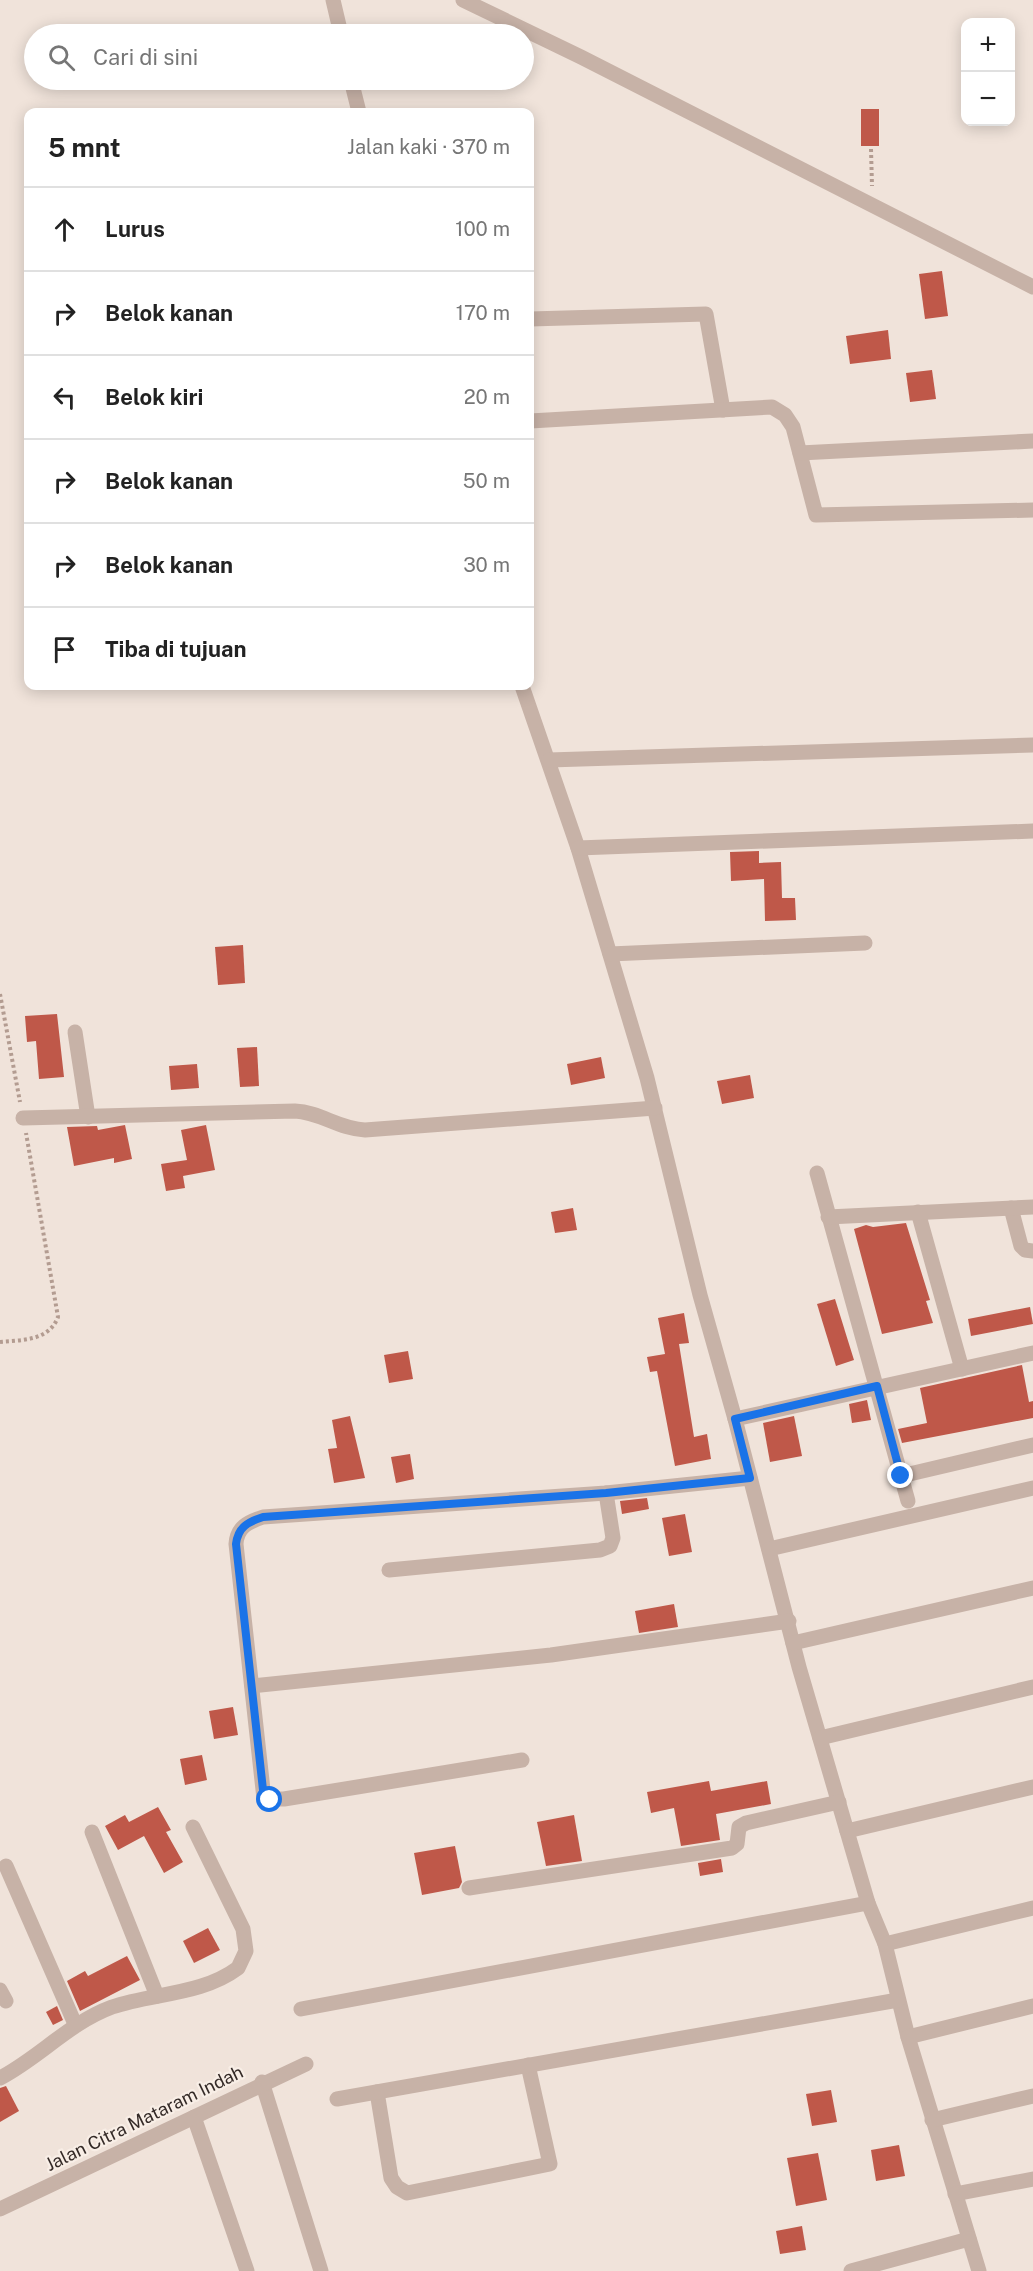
<!DOCTYPE html>
<html lang="id">
<head>
<meta charset="utf-8">
<style>
  :root { --surface:#fff; --page:#f6f6f6; --text:#222; --muted:#767676; --line:#e0e0e0 }
  body { margin:0; font-family:"Public Sans",sans-serif; background:var(--page); color:var(--text) }
  .controls { position:absolute; right:18px; top:18px; display:grid; overflow:hidden; border-radius:12px; box-shadow:0 3px 15px #0003 }
  .controls button { width:54px; height:54px; display:grid; place-items:center; padding:0; border:0; border-bottom:2px solid var(--line); background:var(--surface); color:var(--text); font:30px sans-serif }
  .stop { position:absolute; width:18px; height:18px; margin:-14px; border:4px solid #1a73e8; border-radius:50%; background:#fff }
  .stop.end { background:#1a73e8; border-color:#fff; box-shadow:0 2px 6px #0008 }
  .list { margin:0; padding:0; list-style:none }
  h2 { display:flex; justify-content:space-between; align-items:center; height:78px; margin:0; padding:0 24px; font-size:26px }
  h2 small { font-size:20px; font-weight:400; color:var(--muted) }
  .list li { display:grid; grid-template-columns:39px 1fr auto; gap:18px; align-items:center; box-sizing:border-box; height:84px; padding:0 24px; border-top:2px solid var(--line) }
  .list b { display:block; font-size:22px; white-space:nowrap }
  .list em { font-size:20px; font-style:normal; color:var(--muted) }
  .icon { flex:none; width:33px; height:33px; fill:none; stroke:currentColor; stroke-width:2; stroke-linecap:round; stroke-linejoin:round }
  .map { position:relative; flex:none; width:1033px; height:2271px; overflow:hidden }
  .search { position:absolute; background:var(--surface); box-shadow:0 3px 15px #0003; left:24px; top:24px; width:510px; height:66px; display:flex; align-items:center; gap:15px; box-sizing:border-box; padding:0 21px; border-radius:33px; color:var(--muted); font-size:22px }
  .panel { position:absolute; background:var(--surface); box-shadow:0 3px 15px #0003; left:24px; top:108px; width:510px; height:582px; border-radius:12px }
  .map>svg:first-child { display:block }
  .building { fill:#bf5849 }
  .lines { fill:none; stroke-linecap:round; stroke-linejoin:round }
  .path { stroke:#b39c91; stroke-width:4; stroke-dasharray:3 3; stroke-linecap:butt }
  .street { stroke:#c7b2a7; stroke-width:15 }
  .route { stroke:#1a73e8; stroke-width:8 }
  .labels { text-anchor:middle; dominant-baseline:central; stroke-width:4.5; stroke-linejoin:round; paint-order:stroke }
  .street-label { font-size:18px; fill:#342a27; stroke:#f8eee6 }
</style>
</head>
<body>
<div class="map">
<svg width="1033" height="2271" viewBox="0 0 1033 2271">
  <rect width="100%" height="100%" fill="#f0e3da"/>
  <!-- building -->
  <g class="building">
    <rect x="861" y="109" width="18" height="37"/>
    <polygon points="942,271 948,316 925,319 919,274"/>
    <polygon points="888,330 891,359 850,364 846,336"/>
    <polygon points="932,370 936,399 910,402 906,373"/>
    <polygon points="759,851 759,863 781,862 782,898 795,898 796,920 765,921 764,879 731,881 730,852"/>
    <polygon points="243,945 245,983 218,985 215,947"/>
    <polygon points="57,1014 64,1077 39,1079 36,1041 27,1042 25,1016"/>
    <polygon points="257,1047 259,1086 240,1087 237,1048"/>
    <polygon points="601,1057 605,1078 571,1085 567,1064"/>
    <polygon points="197,1064 199,1088 171,1090 169,1066"/>
    <polygon points="750,1075 754,1098 722,1104 717,1081"/>
    <polygon points="125,1125 132,1159 114,1163 114,1158 74,1166 67,1127 97,1126 98,1130"/>
    <polygon points="206,1125 215,1170 183,1176 185,1188 166,1191 161,1164 187,1160 181,1130"/>
    <polygon points="573,1208 577,1230 555,1233 551,1212"/>
    <polygon points="906,1223 930,1300 926,1301 933,1323 882,1334 854,1229 866,1225 873,1227"/>
    <polygon points="835,1299 854,1360 836,1366 817,1304"/>
    <polygon points="1030,1307 1033,1324 971,1336 968,1319"/>
    <polygon points="684,1313 689,1343 679,1344 694,1437 707,1434 711,1459 675,1466 657,1371 650,1372 647,1357 665,1354 658,1318"/>
    <polygon points="408,1351 413,1379 389,1383 384,1355"/>
    <polygon points="1022,1365 1029,1402 1033,1401 1033,1418 902,1443 898,1429 927,1423 920,1388"/>
    <polygon points="867,1400 871,1420 852,1423 849,1404"/>
    <polygon points="350,1416 365,1478 334,1483 328,1449 337,1448 332,1420"/>
    <polygon points="794,1416 802,1456 770,1462 763,1423"/>
    <polygon points="410,1454 414,1479 396,1483 391,1457"/>
    <polygon points="647,1498 649,1509 622,1514 620,1501"/>
    <polygon points="685,1514 692,1552 669,1556 662,1518"/>
    <polygon points="674,1604 678,1627 639,1633 635,1611"/>
    <polygon points="233,1707 238,1735 214,1739 209,1711"/>
    <polygon points="202,1755 207,1780 185,1785 180,1759"/>
    <polygon points="709,1781 711,1791 767,1781 771,1804 716,1814 720,1840 681,1846 674,1808 651,1813 647,1792"/>
    <polygon points="158,1807 171,1830 166,1832 183,1862 164,1873 144,1836 118,1850 105,1826 125,1815 129,1822"/>
    <polygon points="574,1815 582,1861 546,1866 537,1822"/>
    <polygon points="455,1846 462,1882 459,1888 422,1895 414,1853"/>
    <polygon points="721,1859 723,1872 700,1876 698,1863"/>
    <polygon points="208,1928 220,1950 194,1963 183,1941"/>
    <polygon points="127,1956 140,1980 80,2011 67,1981 85,1971 88,1976"/>
    <polygon points="57,2006 63,2020 53,2025 46,2012"/>
    <polygon points="6,2086 19,2111 0,2122 0,2088"/>
    <polygon points="831,2090 837,2122 812,2126 806,2094"/>
    <polygon points="899,2145 905,2176 876,2181 871,2150"/>
    <polygon points="818,2153 827,2200 796,2206 787,2158"/>
    <polygon points="802,2226 806,2250 780,2254 776,2231"/>
  </g>
  <g class="lines">
    <!-- path -->
    <g class="path">
      <polyline points="871,149 872,186"/>
      <polyline points="0,994 20,1102"/>
      <path d="M0 1342C22 1340 49 1341 58 1317L26 1133"/>
    </g>
    <!-- street -->
    <g class="street">
      <polyline points="333,0 341,34"/>
      <polyline points="463,0 581,57 1033,287"/>
      <polyline points="351,80 359,112"/>
      <polyline points="530,319 706,314 723,410"/>
      <polyline points="530,421 772,407 785,415 793,427 816,515 1033,510"/>
      <polyline points="800,453 1033,441"/>
      <polyline points="522,686 578,848 647,1078 700,1295 735,1419 799,1667 868,1903 885,1944 908,2037 979,2271"/>
      <polyline points="549,760 1033,745"/>
      <polyline points="578,848 1033,831"/>
      <polyline points="610,954 865,943"/>
      <polyline points="75,1032 88,1117"/>
      <path d="M23 1118 295 1111C320 1112 339 1129 365 1130L655 1108"/>
      <polyline points="817,1173 901,1476 1033,1445"/>
      <polyline points="1011,1208 1021,1246 1025,1250 1033,1251"/>
      <polyline points="918,1212 962,1369"/>
      <polyline points="828,1217 1033,1207"/>
      <polyline points="735,1419 1033,1353"/>
      <polyline points="901,1476 908,1501"/>
      <polyline points="769,1549 1033,1488"/>
      <polyline points="389,1570 600,1550 610,1546 613,1538 606,1493"/>
      <polyline points="793,1643 1033,1588"/>
      <polyline points="252,1686 551,1655 789,1621"/>
      <polyline points="820,1738 1033,1687"/>
      <path d="M522 1760 284 1799H264L236 1544C237 1527 248 1522 263 1517L606 1493 750 1478"/>
      <polyline points="847,1831 1033,1787"/>
      <polyline points="92,1832 157,1996"/>
      <polyline points="6,1866 75,2024"/>
      <polyline points="469,1888 732,1848 737,1844 739,1827 746,1823 839,1802"/>
      <polyline points="885,1944 1033,1908"/>
      <polyline points="0,1990 6,2001"/>
      <polyline points="301,2009 868,1903"/>
      <polyline points="908,2037 1033,2006"/>
      <path d="M0 2078C40 2057 69 2023 112 2007 153 1993 202 1995 238 1968L246 1951 243 1929 193 1827"/>
      <polyline points="262,2082 321,2271"/>
      <polyline points="377,2092 391,2178 397,2187 407,2193 550,2164 528,2065"/>
      <polyline points="337,2099 898,2000"/>
      <polyline points="194,2117 247,2271"/>
      <polyline points="932,2120 1033,2096"/>
      <polyline points="955,2194 1033,2179"/>
      <polyline points="0,2209 306,2064"/>
      <polyline points="851,2271 969,2239"/>
    </g>
  </g>
  <g class="lines">
    <!-- route -->
    <path class="route" d="M270 1800 264 1799 236 1544C238 1527 248 1522 263 1517L606 1493 750 1478 735 1419 877 1386 901 1476"/>
  </g>
  <g class="labels">
    <!-- street labels -->
    <g class="street-label">
      <text transform="translate(144 2118) rotate(-26)">Jalan Citra Mataram Indah</text>
    </g>
  </g>
</svg>
<div class="controls">
<button>+</button>
<button>−</button>
</div>
<div class="stop" style="left:270px;top:1800px"></div>
<div class="stop end" style="left:901px;top:1476px"></div>
<div class="search"><svg class="icon" aria-label="search" viewBox="0 0 24 24"><circle cx="10" cy="10" r="6"/><path d="M15 15l6 6"/></svg>Cari di sini</div>
<section class="panel">
<h2>5 mnt<small>Jalan kaki · 370 m</small></h2>
<ul class="list">
<li><svg class="icon" aria-label="ahead" viewBox="0 0 24 24"><path d="M12 20V5M6 11l6-6 6 6"/></svg><div><b>Lurus</b></div><em>100 m</em></li>
<li><svg class="icon" aria-label="right" viewBox="0 0 24 24"><path d="M7 20v-9h11M14 6l5 5-5 5"/></svg><div><b>Belok kanan</b></div><em>170 m</em></li>
<li><svg class="icon" aria-label="left" viewBox="0 0 24 24"><path d="M17 20v-9H6M10 6l-5 5 5 5"/></svg><div><b>Belok kiri</b></div><em>20 m</em></li>
<li><svg class="icon" aria-label="right" viewBox="0 0 24 24"><path d="M7 20v-9h11M14 6l5 5-5 5"/></svg><div><b>Belok kanan</b></div><em>50 m</em></li>
<li><svg class="icon" aria-label="right" viewBox="0 0 24 24"><path d="M7 20v-9h11M14 6l5 5-5 5"/></svg><div><b>Belok kanan</b></div><em>30 m</em></li>
<li><svg class="icon" aria-label="arrive" viewBox="0 0 24 24"><path d="M6 21V4h12l-3 4 3 4H6"/></svg><div><b>Tiba di tujuan</b></div></li>
</ul>
</section>
</div>
</body>
</html>
